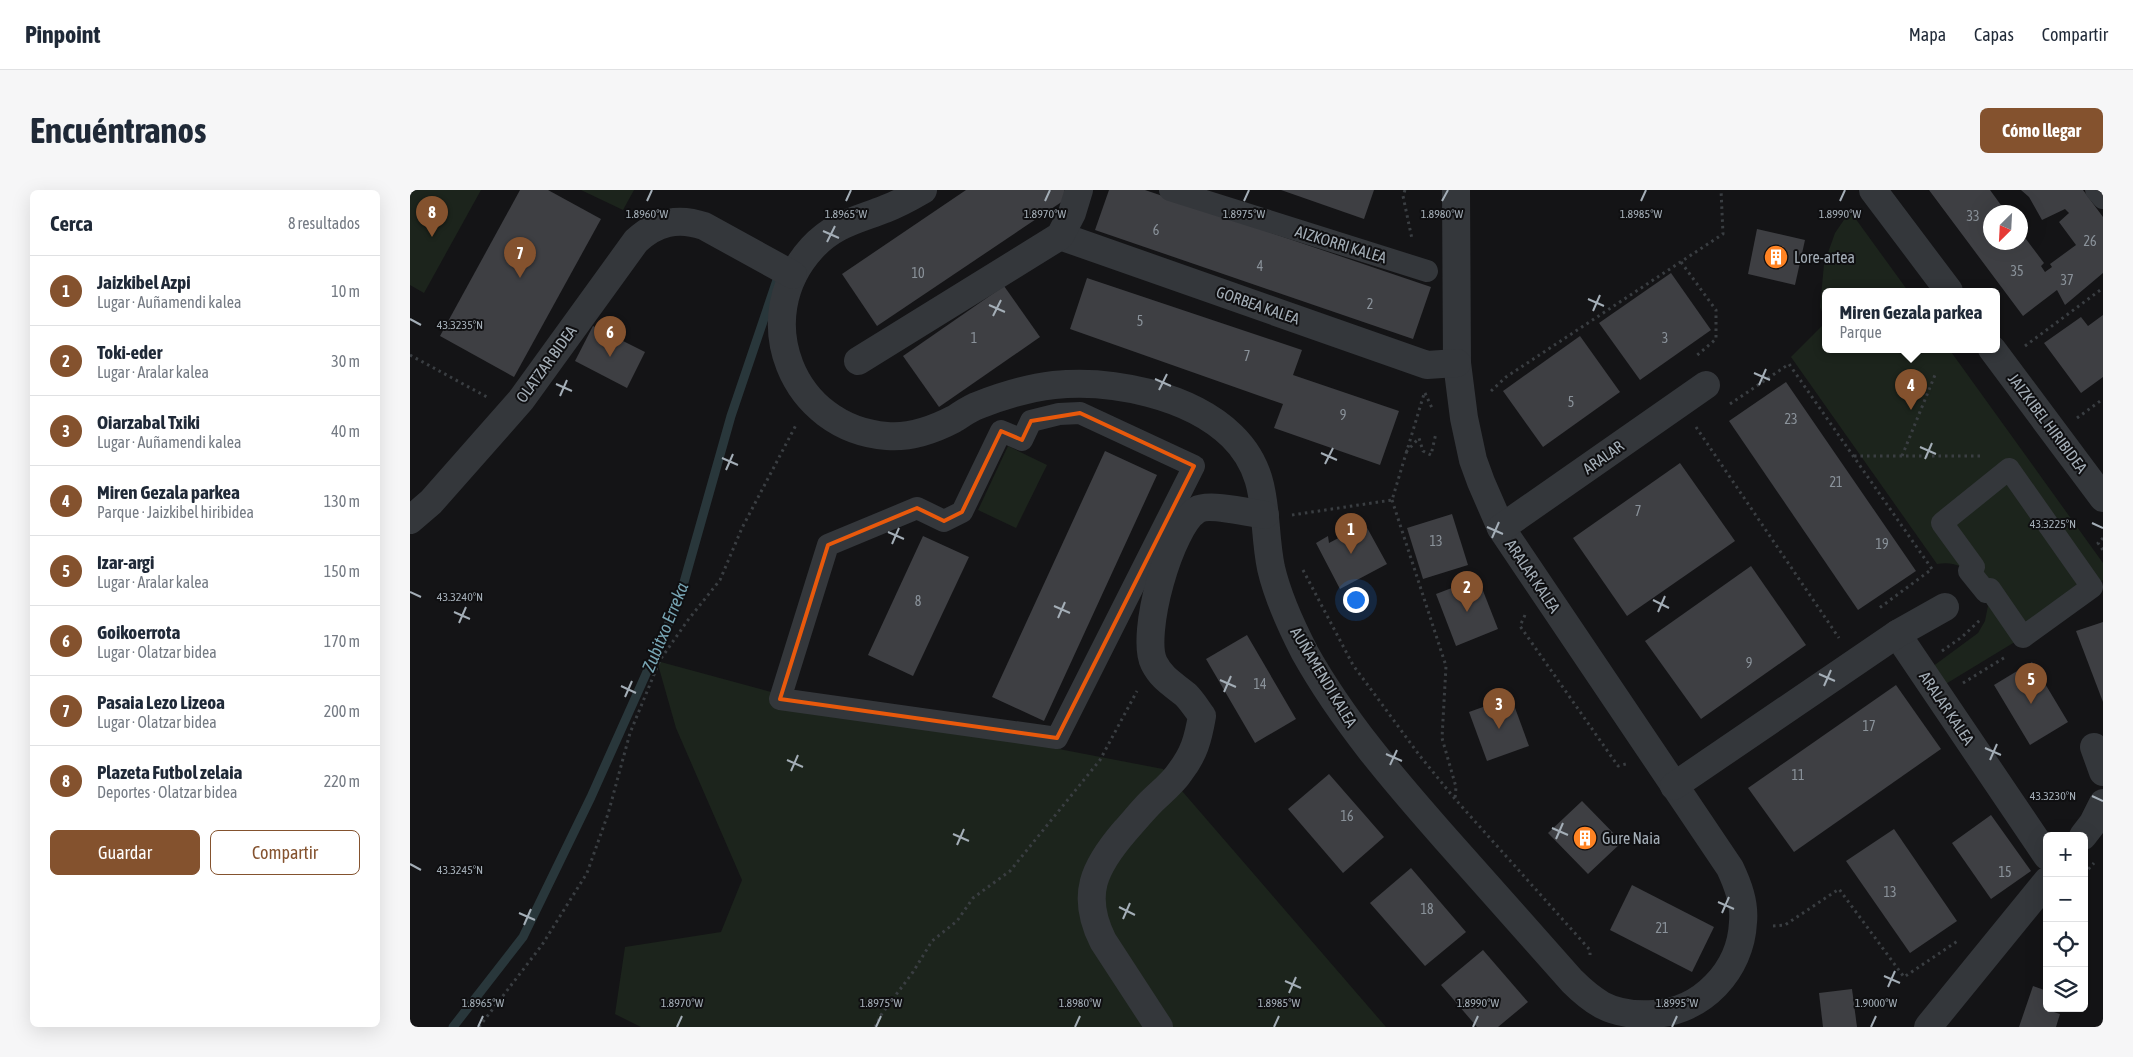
<!DOCTYPE html>
<html lang="es">
<head>
<meta charset="utf-8">
<style>
  :root { --surface:#fff; --page:#f6f6f7; --text:#1f2937; --muted:#747a83; --line:#e0e1e3; --accent:#84522e }
  body { margin:0; font-family:"Asap Condensed",sans-serif; background:var(--page); color:var(--text) }
  .controls { position:absolute; right:15px; bottom:15px; display:grid; overflow:hidden; border-radius:8px; box-shadow:0 5px 20px #0002 }
  .controls button { width:45px; height:45px; display:grid; place-items:center; padding:0; border:0; border-bottom:1px solid var(--line); background:var(--surface); color:var(--text); font:25px sans-serif }
  .compass { position:absolute; left:1573px; top:15px; width:45px; height:45px; border-radius:50%; background:var(--surface); box-shadow:0 5px 20px #0002; rotate:204deg }
  .you { position:absolute; left:945px; top:409px; width:18px; height:18px; margin:-12px; border:4px solid #fff; border-radius:50%; background:#1a73e8; box-shadow:0 0 0 8px #1a73e833 }
  .badge { display:grid; place-items:center; width:32px; height:32px; border-radius:50%; background:var(--accent); color:#fff; font-size:16px; font-weight:700 }
  .pin { position:absolute; translate:-50% -41px; filter:drop-shadow(0 1px 2px #0008) }
  .pin::after { content:''; position:absolute; top:26px; width:18px; height:15px; background:inherit; clip-path:polygon(0 0,100% 0,50% 100%) }
  .popup { position:absolute; left:1412px; top:98px; width:178px; height:65px; box-sizing:border-box; display:grid; place-content:center; border-radius:8px; background:var(--surface); filter:drop-shadow(0 1px 4px #0005); font-size:16px; white-space:nowrap; color:var(--muted) }
  .popup b { font-size:19px; color:var(--text) }
  .popup::after { content:''; position:absolute; left:50%; top:100%; margin-left:-10px; border:10px solid transparent; border-top-color:var(--surface) }
  .list { margin:0; padding:0; list-style:none }
  h2 { display:flex; justify-content:space-between; align-items:center; height:65px; margin:0; padding:0 20px; font-size:21px }
  h2 small { font-size:16px; font-weight:400; color:var(--muted) }
  .list li { display:grid; grid-template-columns:32px 1fr auto; gap:15px; align-items:center; box-sizing:border-box; height:70px; padding:0 20px; border-top:1px solid var(--line) }
  .list b { display:block; font-size:19px; white-space:nowrap }
  .list p { margin:0; font-size:16px; white-space:nowrap; color:var(--muted) }
  .list em { font-size:16px; font-style:normal; color:var(--muted) }
  .actions { display:flex; gap:10px; padding:15px 20px }
  .actions a { flex:1; padding:11px 0; border:1px solid var(--accent); border-radius:8px; text-align:center; font-size:18px; color:var(--accent) }
  .actions .main { background:var(--accent); color:#fff }
  .icon { flex:none; width:28px; height:28px; fill:none; stroke:currentColor; stroke-width:2; stroke-linecap:round; stroke-linejoin:round }
  .map { position:relative; flex:none; width:1693px; height:837px; overflow:hidden; border-radius:8px }
  header { display:flex; align-items:center; gap:30px; box-sizing:border-box; height:70px; padding:0 25px; background:var(--surface); border-bottom:1px solid var(--line) }
  header strong { font-size:24px }
  nav { display:flex; gap:28px; margin-inline-start:auto; font-size:18px }
  .intro { display:flex; align-items:center; justify-content:space-between; box-sizing:border-box; height:120px; padding:0 30px }
  h1 { margin:0; font-size:35px }
  .button { padding:12px 22px; border-radius:8px; background:var(--accent); color:#fff; font-size:18px; font-weight:700 }
  main { display:flex; gap:30px; padding:0 30px }
  aside { flex:1; background:var(--surface); border-radius:8px; box-shadow:0 5px 20px #0002 }
  .map>svg:first-child { display:block }
  .green { fill:#1c241c }
  .lines { fill:none; stroke-linecap:round; stroke-linejoin:round }
  .stream { stroke:#29373b; stroke-width:9 }
  .building { fill:#3e3f43 }
  .path { stroke:#3a3e42; stroke-width:3; stroke-dasharray:2.5 4; stroke-linecap:butt }
  .pedestrian { stroke:#34373b; stroke-width:22 }
  .minor { stroke:#34373b; stroke-width:28 }
  .tertiary { stroke:#34373b; stroke-width:28 }
  .marked { fill:none; stroke:#e8590c; stroke-width:4; stroke-linejoin:round }
  .ticks { fill:none; stroke:#a4aeb7; stroke-width:2 }
  .labels { text-anchor:middle; dominant-baseline:central; stroke-width:4; stroke-linejoin:round; paint-order:stroke }
  .number-label { font-size:14px; fill:#8a929a }
  .street-label { font-size:16px; fill:#a4aeb7; stroke:#0f0f11 }
  .poi-label { font-size:16px; fill:#a4aeb7; stroke:#0f0f11; text-anchor:start }
  .water-label { font-size:18px; font-style:italic; fill:#78a6b5; stroke:#0f0f11 }
  .ticks-label { font-size:12px; text-anchor:middle; fill:#a4aeb7; stroke:#0f0f11; stroke-width:4; stroke-linejoin:round; paint-order:stroke }
</style>
</head>
<body>
<header>
<strong>Pinpoint</strong>
<nav><a>Mapa</a><a>Capas</a><a>Compartir</a></nav>
</header>
<div class="intro"><h1>Encuéntranos</h1><a class="button">Cómo llegar</a></div>
<main>
<aside>
<h2>Cerca<small>8 resultados</small></h2>
<ul class="list">
<li><span class="badge">1</span><div><b>Jaizkibel Azpi</b><p>Lugar · Auñamendi kalea</p></div><em>10 m</em></li>
<li><span class="badge">2</span><div><b>Toki-eder</b><p>Lugar · Aralar kalea</p></div><em>30 m</em></li>
<li><span class="badge">3</span><div><b>Oiarzabal Txiki</b><p>Lugar · Auñamendi kalea</p></div><em>40 m</em></li>
<li><span class="badge">4</span><div><b>Miren Gezala parkea</b><p>Parque · Jaizkibel hiribidea</p></div><em>130 m</em></li>
<li><span class="badge">5</span><div><b>Izar-argi</b><p>Lugar · Aralar kalea</p></div><em>150 m</em></li>
<li><span class="badge">6</span><div><b>Goikoerrota</b><p>Lugar · Olatzar bidea</p></div><em>170 m</em></li>
<li><span class="badge">7</span><div><b>Pasaia Lezo Lizeoa</b><p>Lugar · Olatzar bidea</p></div><em>200 m</em></li>
<li><span class="badge">8</span><div><b>Plazeta Futbol zelaia</b><p>Deportes · Olatzar bidea</p></div><em>220 m</em></li>
</ul>
<div class="actions"><a class="main">Guardar</a><a>Compartir</a></div>
</aside>
<div class="map">
<svg width="1693" height="837" viewBox="0 0 1693 837">
  <rect width="100%" height="100%" fill="#141416"/>
  <!-- green -->
  <g class="green">
    <polygon points="0,0 71,0 14,103 0,95"/>
    <polygon points="171,0 224,0 213,20"/>
    <polygon points="1440,21 1498,101 1416,101 1416,131 1410,117 1414,74 1425,43"/>
    <path d="M1416 132V159H1539L1693 373V390L1613 447 1534 495 1522 477 1568 443 1575 431 1578 416C1565 392 1559 369 1527 374L1381 167Z"/>
    <polygon points="598,256 637,275 606,338 568,320"/>
    <polygon points="247,471 383,508 753,579 976,837 231,837 205,824 215,757 311,742 332,690 266,538"/>
  </g>
  <g class="lines">
    <!-- stream -->
    <polyline class="stream" points="43,837 113,747 181,607 269,410 321,226 367,90"/>
  </g>
  <!-- building -->
  <g class="building">
    <polygon points="110,0 138,0 191,29 104,187 30,146"/>
    <polygon points="556,0 654,0 659,7 467,136 432,84"/>
    <polygon points="699,0 735,0 1021,97 1003,149 685,40"/>
    <polygon points="871,0 964,0 954,29"/>
    <polygon points="1519,0 1580,0 1596,22 1580,22 1580,52 1610,52 1610,41 1634,73 1631,76 1635,82 1642,77 1640,74 1666,55 1649,32 1659,23 1655,19 1632,30 1619,7 1611,0 1673,0 1693,27 1693,83 1655,115 1647,100 1613,126"/>
    <polygon points="1347,39 1395,50 1385,95 1338,84"/>
    <polygon points="1261,83 1301,140 1230,190 1189,133"/>
    <polygon points="677,88 892,160 883,185 989,221 970,275 864,238 873,214 660,139"/>
    <polygon points="594,96 630,147 529,217 493,166"/>
    <polygon points="1693,125 1693,187 1671,203 1634,153 1671,127 1678,136"/>
    <polygon points="183,136 235,162 217,198 165,171"/>
    <polygon points="1170,146 1210,202 1133,257 1093,201"/>
    <polygon points="1376,192 1506,381 1448,420 1319,231"/>
    <polygon points="695,261 747,285 634,531 582,507"/>
    <polygon points="1270,273 1325,351 1217,426 1163,348"/>
    <polygon points="1042,324 1058,375 1013,389 997,338"/>
    <polygon points="955,334 977,374 930,399 906,353 918,346 919,353"/>
    <polygon points="513,346 559,367 503,486 458,465"/>
    <polygon points="1341,376 1396,455 1291,529 1235,451"/>
    <polygon points="1068,388 1088,439 1046,456 1026,404"/>
    <polygon points="1693,432 1693,512 1666,441"/>
    <polygon points="837,445 886,529 845,553 796,469"/>
    <polygon points="1622,472 1658,532 1620,555 1584,495"/>
    <polygon points="1486,495 1531,559 1384,662 1338,598"/>
    <polygon points="1101,507 1119,556 1077,571 1059,522"/>
    <polygon points="919,584 974,647 933,683 878,619"/>
    <polygon points="1172,611 1212,652 1178,684 1138,643"/>
    <polygon points="1581,625 1621,681 1581,709 1542,653"/>
    <polygon points="1484,639 1547,731 1500,763 1436,671"/>
    <polygon points="1001,678 1056,742 1015,776 960,713"/>
    <polygon points="1222,695 1304,737 1282,782 1200,740"/>
    <polygon points="1073,760 1118,812 1088,837 1067,837 1031,795"/>
    <polygon points="1623,796 1637,801 1637,818 1642,818 1641,821 1650,824 1646,837 1609,837"/>
    <polygon points="1442,799 1447,837 1413,837 1409,803"/>
  </g>
  <g class="lines">
    <!-- path -->
    <g class="path">
      <polyline points="995,0 993,6 1002,49"/>
      <polyline points="1271,72 1306,120 1306,149 1285,167"/>
      <polyline points="1615,156 1693,98"/>
      <polyline points="0,165 77,207"/>
      <polyline points="1081,201 1096,187 1313,44 1311,0"/>
      <polyline points="1015,203 1022,218"/>
      <polyline points="1320,214 1379,174 1522,379 1468,419"/>
      <polyline points="1667,228 1693,209"/>
      <polyline points="1286,237 1429,448"/>
      <polyline points="996,262 1009,248 1013,261 1021,265 1026,243"/>
      <polyline points="1444,266 1572,266"/>
      <polyline points="1492,266 1525,185"/>
      <polyline points="982,310 1036,476 1032,548 1046,597 1045,609"/>
      <polyline points="882,325 982,310 1014,204"/>
      <polyline points="1693,348 1688,353 1693,360"/>
      <polyline points="893,380 943,475 1010,566 1045,609 1180,760 1180,765"/>
      <polyline points="1115,425 1110,436 1208,576 1216,574"/>
      <polyline points="1532,461 1552,447 1570,430"/>
      <polyline points="1553,493 1597,466"/>
      <polyline points="1674,684 1684,673"/>
      <polyline points="1363,736 1375,735 1429,699 1494,787 1549,750"/>
      <polyline points="69,837 132,755 177,683 198,624 220,543 250,470 278,430 310,390 332,338 386,235"/>
      <polyline points="465,837 471,825 503,782 522,751 547,731 563,708 600,681 690,570 727,501"/>
    </g>
    <!-- pedestrian -->
    <g class="pedestrian">
      <polyline points="760,0 1017,81"/>
      <polyline points="1686,0 1693,8"/>
      <polygon points="670,223 784,276 647,548 370,509 418,355 507,318 534,331 552,322 591,241 612,250 621,231 649,224"/>
      <polygon points="1599,279 1682,397 1613,447 1580,399 1576,402 1559,381 1564,377 1532,333"/>
    </g>
    <!-- minor -->
    <g class="minor">
      <path d="M513 0C501 7 489 14 475 19 447 30 424 34 402 58 338 128 382 239 477 246 501 248 523 240 544 229 552 224 560 218 569 215 592 206 618 198 644 195 701 189 780 205 822 246 862 285 851 329 861 378 868 408 881 436 895 463 933 531 984 590 1035 648 1078 696 1120 744 1162 791 1171 800 1180 808 1192 815 1207 823 1226 825 1243 824 1292 822 1331 780 1333 732 1335 713 1328 695 1320 678L1091 338 1071 292 1063 270 1054 228 1047 173 1046 0"/>
      <polyline points="650,46 1017,175 1047,173"/>
      <polyline points="448,171 650,46 662,23 669,0"/>
      <path d="M0 330 21 312 111 210 226 51C246 32 268 27 294 36L383 85"/>
      <polyline points="1091,338 1296,195"/>
      <polyline points="1487,444 1637,666"/>
      <polyline points="1684,557 1693,582"/>
      <polyline points="1264,596 1487,444 1535,417"/>
      <polyline points="1673,646 1683,633 1693,613"/>
      <path d="M749 837 693 751C670 705 684 677 715 641 724 631 732 621 741 612 750 603 763 593 770 582 784 564 788 549 792 526 787 519 782 511 776 505 763 494 752 489 744 473 730 445 760 336 787 320 798 313 841 323 855 325"/>
      <polyline points="1518,837 1637,691"/>
    </g>
    <!-- tertiary -->
    <g class="tertiary">
      <polyline points="1463,0 1539,101"/>
      <polyline points="1582,159 1693,308"/>
    </g>
  </g>
  <!-- marked area -->
  <path class="marked" d="M670 223 784 276 647 548 370 509 418 355 507 318 534 331 552 322 591 241 612 250 621 231Z"/>
  <!-- ticks -->
  <path class="ticks" d="M237 11 242 0M436 11 441 0M635 11 640 0M834 11 839 0M1032 11 1038 0M1231 11 1236 0M1430 11 1435 0M413 41 429 48M417 52 425 36M1178 109 1194 116M579 115 595 122M1183 121 1190 105M583 126 591 110M0 129 11 135M1344 183 1360 190M745 189 761 196M146 194 162 201M1349 195 1356 179M749 200 757 184M150 206 157 190M1510 257 1526 264M911 263 927 270M312 268 328 275M1515 269 1522 253M915 274 923 258M316 280 323 264M1682 333 1693 338M1077 337 1093 344M478 342 494 349M1082 348 1089 332M482 354 489 338M0 402 11 407M1243 410 1259 418M644 416 660 423M44 422 60 429M1248 422 1255 406M648 428 655 412M49 433 56 417M1409 484 1425 491M810 490 826 497M211 496 226 503M1414 496 1421 480M814 502 821 486M215 507 222 491M1575 558 1591 565M976 564 992 571M377 570 393 577M1580 570 1587 554M980 575 987 560M381 581 388 565M1682 606 1693 611M1142 638 1158 645M543 644 559 651M1146 649 1153 633M547 655 554 639M0 674 11 680M1308 712 1324 719M709 717 725 725M109 723 125 730M1312 723 1319 707M713 729 720 713M114 735 121 719M1474 786 1490 793M875 791 891 798M1478 797 1485 781M879 803 886 787M68 837 73 826M267 837 272 826M466 837 471 826M665 837 670 826M864 837 869 826M1063 837 1068 826M1262 837 1267 826M1461 837 1466 826"/>
  <!-- icons -->
  <defs>
    <g id="building-disc" transform="scale(1.25)"><circle r="9.5" fill="#ff8323" stroke="#0f0f11"/><path d="M-4-6H4V6H1V3H-1V6H-4ZM-2.5-4.3h1.7v1.8h-1.7ZM.8-4.3h1.7v1.8H.8ZM-2.5-1h1.7V.8h-1.7ZM.8-1h1.7V.8H.8Z" fill="#fff"/></g>
  </defs>
  <g fill-rule="evenodd">
    <use href="#building-disc" x="1366" y="67"/>
    <use href="#building-disc" x="1175" y="648"/>
  </g>
  <g class="labels">
    <!-- number labels -->
    <g class="number-label">
      <text x="1563" y="26">33</text>
      <text x="746" y="40">6</text>
      <text x="1680" y="51">26</text>
      <text x="850" y="76">4</text>
      <text x="1607" y="81">35</text>
      <text x="508" y="83">10</text>
      <text x="1657" y="90">37</text>
      <text x="960" y="114">2</text>
      <text x="730" y="131">5</text>
      <text x="564" y="148">1</text>
      <text x="1255" y="148">3</text>
      <text x="837" y="166">7</text>
      <text x="1161" y="212">5</text>
      <text x="933" y="225">9</text>
      <text x="1381" y="229">23</text>
      <text x="1426" y="292">21</text>
      <text x="1228" y="321">7</text>
      <text x="1026" y="351">13</text>
      <text x="1472" y="354">19</text>
      <text x="508" y="411">8</text>
      <text x="1339" y="473">9</text>
      <text x="850" y="494">14</text>
      <text x="1459" y="536">17</text>
      <text x="1388" y="585">11</text>
      <text x="937" y="626">16</text>
      <text x="1595" y="682">15</text>
      <text x="1480" y="702">13</text>
      <text x="1017" y="719">18</text>
      <text x="1252" y="738">21</text>
    </g>
    <!-- street labels -->
    <g class="street-label">
      <text transform="translate(931 54) rotate(17)">AIZKORRI KALEA</text>
      <text transform="translate(848 115) rotate(19)">GORBEA KALEA</text>
      <text transform="translate(136 174) rotate(-54)">OLATZAR BIDEA</text>
      <text transform="translate(1638 233) rotate(53)">JAIZKIBEL HIRIBIDEA</text>
      <text transform="translate(1193 267) rotate(-35)">ARALAR</text>
      <text transform="translate(1123 386) rotate(56)">ARALAR KALEA</text>
      <text transform="translate(914 487) rotate(59)">AUÑAMENDI KALEA</text>
      <text transform="translate(1537 518) rotate(56)">ARALAR KALEA</text>
    </g>
    <!-- poi labels -->
    <g class="poi-label">
      <text x="1384" y="67">Lore-artea</text>
      <text x="1192" y="648">Gure Naia</text>
    </g>
    <!-- water labels -->
    <g class="water-label">
      <text transform="translate(255 437) rotate(-68)">Zubitxo Erreka</text>
    </g>
  </g>
  <g class="ticks-label">
    <text x="436" y="28">1.8965°W</text>
    <text x="635" y="28">1.8970°W</text>
    <text x="1032" y="28">1.8980°W</text>
    <text x="1231" y="28">1.8985°W</text>
    <text x="1430" y="28">1.8990°W</text>
    <text x="237" y="28">1.8960°W</text>
    <text x="834" y="28">1.8975°W</text>
    <text x="50" y="139">43.3235°N</text>
    <text x="1643" y="338">43.3225°N</text>
    <text x="50" y="411">43.3240°N</text>
    <text x="1643" y="610">43.3230°N</text>
    <text x="50" y="684">43.3245°N</text>
    <text x="73" y="817">1.8965°W</text>
    <text x="272" y="817">1.8970°W</text>
    <text x="471" y="817">1.8975°W</text>
    <text x="670" y="817">1.8980°W</text>
    <text x="869" y="817">1.8985°W</text>
    <text x="1068" y="817">1.8990°W</text>
    <text x="1267" y="817">1.8995°W</text>
    <text x="1466" y="817">1.9000°W</text>
  </g>
</svg>
<div class="controls">
<button>+</button>
<button>−</button>
<button><svg class="icon" aria-label="locate" viewBox="0 0 24 24"><circle cx="12" cy="12" r="6"/><path d="M12 2v4M12 18v4M2 12h4M18 12h4"/></svg></button>
<button><svg class="icon" aria-label="layers" viewBox="0 0 24 24"><path d="M12 4l9 5-9 5-9-5zM3 14l9 5 9-5"/></svg></button>
</div>
<svg class="compass" viewBox="-18 -18 36 36"><path d="M0-13l5 13h-10z" fill="#e53935"/><path d="M0 13l5-13h-10z" fill="#747a83"/></svg>
<div class="you"></div>
<div class="pin badge" style="left:941px;top:364px">1</div>
<div class="pin badge" style="left:1057px;top:422px">2</div>
<div class="pin badge" style="left:1089px;top:539px">3</div>
<div class="pin badge" style="left:1501px;top:220px">4</div>
<div class="popup"><b>Miren Gezala parkea</b>Parque</div>
<div class="pin badge" style="left:1621px;top:514px">5</div>
<div class="pin badge" style="left:200px;top:167px">6</div>
<div class="pin badge" style="left:110px;top:88px">7</div>
<div class="pin badge" style="left:22px;top:47px">8</div>
</div>
</main>
</body>
</html>
